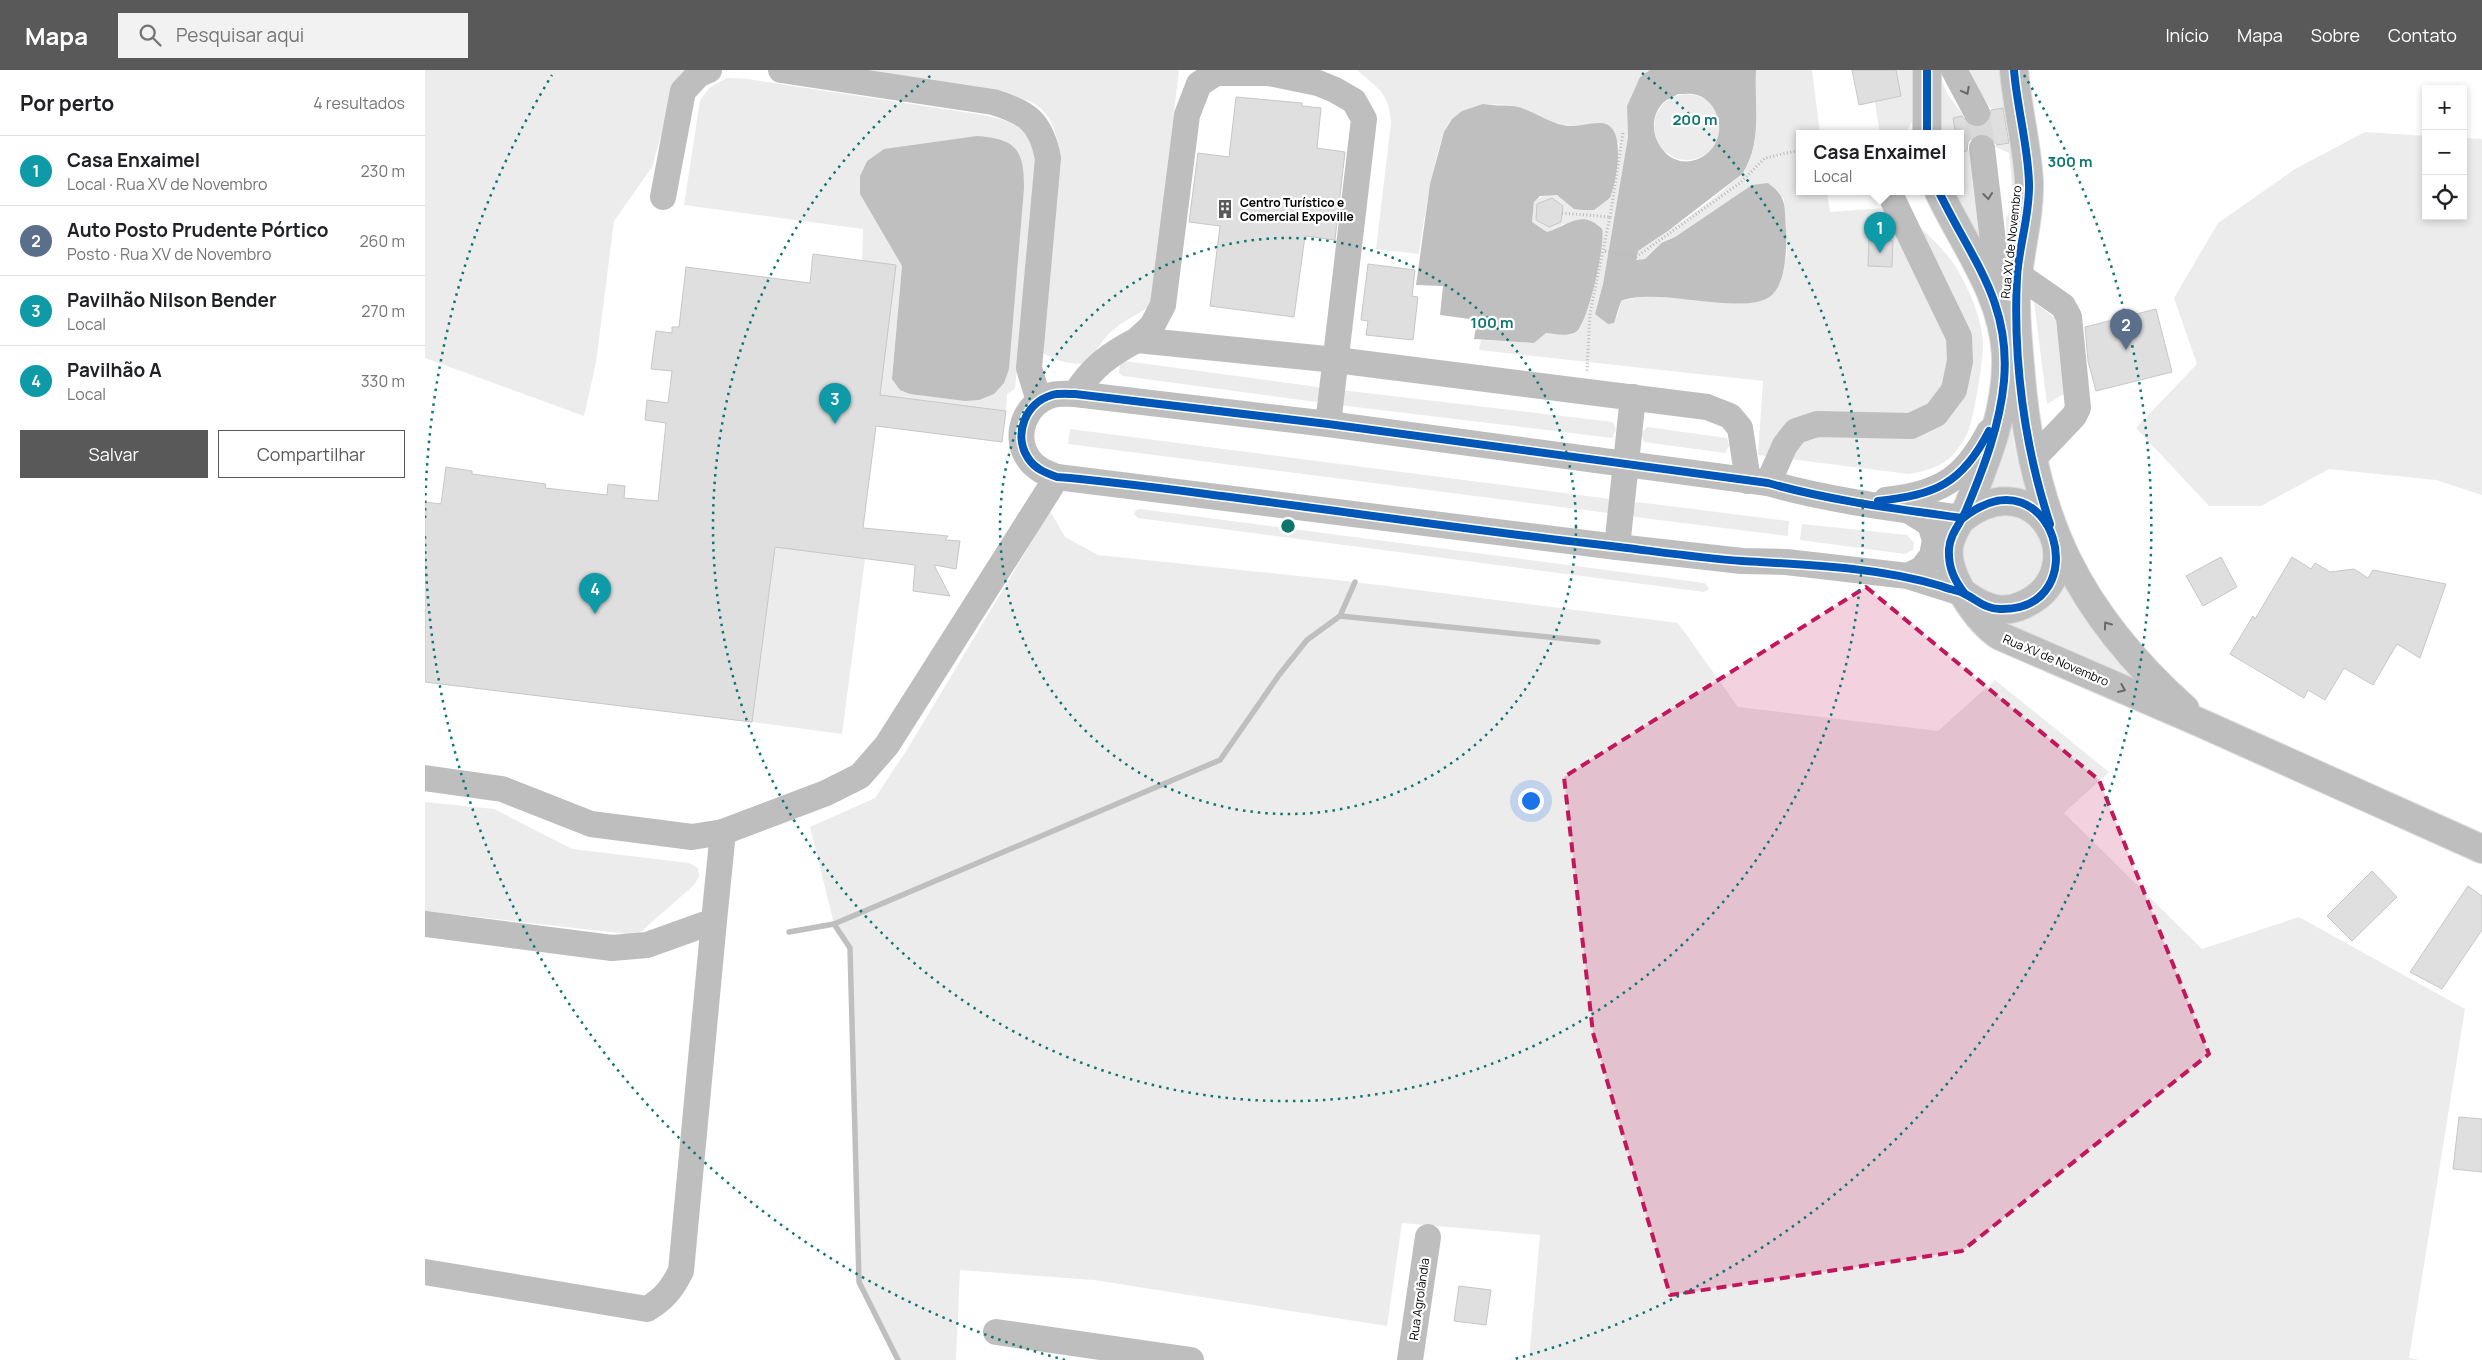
<!DOCTYPE html>
<html lang="pt">
<head>
<meta charset="utf-8">
<style>
  :root { --surface:#fff; --page:#f2f2f2; --text:#202124; --muted:#757577; --line:#e0e0e0; --accent:#595959 }
  body { margin:0; font-family:Manrope,sans-serif; background:var(--page); color:var(--text) }
  .controls { position:absolute; right:15px; top:15px; display:grid; overflow:hidden; border-radius:0px; box-shadow:0 2px 8px #0003 }
  .controls button { width:45px; height:45px; display:grid; place-items:center; padding:0; border:0; border-bottom:1px solid var(--line); background:var(--surface); color:var(--text); font:25px sans-serif }
  .you { position:absolute; left:1105px; top:730px; width:18px; height:18px; margin:-12px; border:4px solid #fff; border-radius:50%; background:#1a73e8; box-shadow:0 0 0 8px #1a73e833 }
  .badge { display:grid; place-items:center; width:32px; height:32px; border-radius:50%; background:var(--accent); color:#fff; font-size:16px; font-weight:700 }
  .pin { position:absolute; translate:-50% -41px; filter:drop-shadow(0 1px 2px #0008) }
  .pin::after { content:''; position:absolute; top:26px; width:18px; height:15px; background:inherit; clip-path:polygon(0 0,100% 0,50% 100%) }
  .popup { position:absolute; left:1371px; top:60px; width:168px; height:65px; box-sizing:border-box; display:grid; place-content:center; border-radius:0px; background:var(--surface); filter:drop-shadow(0 1px 4px #0005); font-size:16px; white-space:nowrap; color:var(--muted) }
  .popup b { font-size:19px; color:var(--text) }
  .popup::after { content:''; position:absolute; left:50%; top:100%; margin-left:-10px; border:10px solid transparent; border-top-color:var(--surface) }
  .list { margin:0; padding:0; list-style:none }
  h2 { display:flex; justify-content:space-between; align-items:center; height:65px; margin:0; padding:0 20px; font-size:21px }
  h2 small { font-size:16px; font-weight:400; color:var(--muted) }
  .list li { display:grid; grid-template-columns:32px 1fr auto; gap:15px; align-items:center; box-sizing:border-box; height:70px; padding:0 20px; border-top:1px solid var(--line) }
  .list b { display:block; font-size:19px; white-space:nowrap }
  .list p { margin:0; font-size:16px; white-space:nowrap; color:var(--muted) }
  .list em { font-size:16px; font-style:normal; color:var(--muted) }
  .actions { display:flex; gap:10px; padding:15px 20px }
  .actions a { flex:1; padding:11px 0; border:1px solid var(--accent); border-radius:0px; text-align:center; font-size:18px; color:var(--accent) }
  .actions .main { background:var(--accent); color:#fff }
  .icon { flex:none; width:28px; height:28px; fill:none; stroke:currentColor; stroke-width:2; stroke-linecap:round; stroke-linejoin:round }
  .map { position:relative; flex:none; width:2057px; height:1290px; overflow:hidden }
  header { display:flex; align-items:center; gap:30px; box-sizing:border-box; height:70px; padding:0 25px; background:var(--accent); color:#fff }
  header strong { font-size:24px }
  nav { display:flex; gap:28px; margin-inline-start:auto; font-size:18px }
  .search { width:350px; height:45px; background:var(--page); display:flex; align-items:center; gap:12px; box-sizing:border-box; padding:0 18px; border-radius:0px; color:var(--muted); font-size:19px }
  main { display:flex }
  aside { flex:1; background:var(--surface) }
  .map>svg:first-child { display:block }
  .green { fill:#ececec; fill-rule:evenodd }
  .water { fill:#bfbfbf; fill-rule:evenodd }
  .lines { fill:none; stroke-linecap:round; stroke-linejoin:round }
  .stream { stroke:#bfbfbf; stroke-width:5.5 }
  .building { fill:#dfdfdf; stroke:#c7c7c7 }
  .minor-tunnel { stroke:#d9d9d9; stroke-width:26; stroke-dasharray:26 13; stroke-linecap:butt }
  .major-casing { stroke:#dbdbdb; stroke-width:30 }
  .path { stroke:#b9b9b9; stroke-width:3; stroke-dasharray:1 2.5; stroke-linecap:butt }
  .minor { stroke:#bebebe; stroke-width:26 }
  .major { stroke:#bebebe; stroke-width:28 }
  .cycleway-casing { stroke:#fff; stroke-width:11 }
  .cycleway { stroke:#0057b8; stroke-width:8 }
  .oneway { stroke:#686868 }
  .marked { fill:#c2185b; fill-opacity:0.2; stroke:#c2185b; stroke-width:4; stroke-dasharray:10 6; stroke-linejoin:round }
  .ring { fill:none; stroke:#0f766e; stroke-width:2.5; stroke-dasharray:2.5 5 }
  .labels { text-anchor:middle; dominant-baseline:central; stroke-width:4.5; stroke-linejoin:round; paint-order:stroke }
  .poi-label { font-size:12px; font-weight:bold; fill:#000; stroke:#fff; text-anchor:start }
  .street-label { font-size:12px; fill:#000; stroke:#fff }
  .centre { fill:#0f766e; stroke:#fff; stroke-width:2.5 }
  .ring-label { font-size:15px; text-anchor:middle; font-weight:bold; fill:#0f766e; stroke:#fff; stroke-width:4.5; stroke-linejoin:round; paint-order:stroke }
</style>
</head>
<body>
<header>
<strong>Mapa</strong>
<div class="search"><svg class="icon" aria-label="search" viewBox="0 0 24 24"><circle cx="10" cy="10" r="6"/><path d="M15 15l6 6"/></svg>Pesquisar aqui</div>
<nav><a>Início</a><a>Mapa</a><a>Sobre</a><a>Contato</a></nav>
</header>
<main>
<aside>
<h2>Por perto<small>4 resultados</small></h2>
<ul class="list">
<li><span class="badge" style="background:#0f9aa8">1</span><div><b>Casa Enxaimel</b><p>Local · Rua XV de Novembro</p></div><em>230 m</em></li>
<li><span class="badge" style="background:#5c6f8a">2</span><div><b>Auto Posto Prudente Pórtico</b><p>Posto · Rua XV de Novembro</p></div><em>260 m</em></li>
<li><span class="badge" style="background:#0f9aa8">3</span><div><b>Pavilhão Nilson Bender</b><p>Local</p></div><em>270 m</em></li>
<li><span class="badge" style="background:#0f9aa8">4</span><div><b>Pavilhão A</b><p>Local</p></div><em>330 m</em></li>
</ul>
<div class="actions"><a class="main">Salvar</a><a>Compartilhar</a></div>
</aside>
<div class="map">
<svg width="2057" height="1290" viewBox="0 0 2057 1290">
  <rect width="100%" height="100%" fill="#fff"/>
  <!-- green -->
  <g class="green">
    <polygon points="0,0 262,0 250,16 227,97 189,151 171,293 159,346 0,288"/>
    <path d="M417 0H754L726 236C695 254 680 260 664 294 646 294 633 292 618 283L634 78C627 40 614 32 578 23Z"/>
    <path d="M932 0H1225L1215 7 1202 36 1203 67 1178 214 1170 244 1192 247 1196 231 1221 226 1315 233 1332 231 1357 205 1362 185 1359 129 1343 113 1327 116 1250 167 1235 173 1220 189 1210 190 1213 181C1235 168 1316 113 1324 92 1336 63 1329 30 1331 0H1387L1395 64H1375V122H1402L1405 142 1472 137C1496 159 1524 180 1538 210 1548 229 1556 250 1558 271 1559 287 1549 347 1543 362 1540 368 1535 376 1531 381 1520 396 1502 401 1484 404L1333 385 1338 311 1054 280 1056 270 1109 273 1121 263 1131 264 1156 257 1169 216 1178 164 1138 154 1132 159 1122 162 1107 152 1109 132C1120 121 1133 122 1143 134L1185 129 1194 74 1177 53C1156 56 1137 57 1117 49 1108 45 1099 38 1089 36 1070 32 1044 36 1028 48 1011 62 998 159 994 184L951 179 966 53C964 22 953 19 932 0ZM1126 128 1138 136 1136 152 1124 157 1111 150 1112 134Z"/>
    <path d="M1471 0H1487C1493 23 1496 45 1479 64H1455L1450 32 1476 26Z"/>
    <polygon points="1539,0 1578,0 1595,113 1588,155 1582,170 1581,148 1589,134 1584,83 1568,76 1586,72 1580,38 1568,40 1543,12"/>
    <polygon points="1513,3 1523,25 1539,46 1528,48 1531,64 1511,64"/>
    <path d="M302 8 323 9 558 45C589 52 602 54 611 86L590 319 582 324 581 341 455 325 437 191 438 159 259 135 275 31 284 18ZM459 79 540 331 467 309 477 196 435 124V106L442 91Z"/>
    <circle cx="1262" cy="57" r="33"/>
    <polygon points="1940,62 2001,66 2001,146 2038,146 2038,68 2057,69 2057,425 2011,410 1904,399 1836,436 1784,436 1711,358 1772,294 1749,228 1793,153 1870,99"/>
    <polygon points="1546,80 1557,174 1526,122 1535,122 1535,82"/>
    <polygon points="1609,232 1635,252 1642,322 1622,334"/>
    <polygon points="700,291 893,317 895,320 894,329 891,332 698,306 694,303 695,294"/>
    <polygon points="916,320 1188,352 1191,360 1187,368 914,335"/>
    <polygon points="1584,331 1589,374 1602,425 1553,429"/>
    <polygon points="1222,357 1302,368 1304,376 1300,383 1219,372 1216,364"/>
    <polygon points="645,359 1185,429 1183,443 643,374"/>
    <polygon points="1212,432 1364,451 1363,466 1210,447 1206,444 1207,435"/>
    <polygon points="715,439 1280,513 1284,519 1279,522 713,448 709,444 711,440"/>
    <polygon points="625,441 640,467 673,485 930,512 1253,553 1313,637 1513,661 1570,610 1684,702 1639,743 1777,879 1874,847 2040,939 1984,1288 1994,1290 1104,1290 1115,1165 977,1153 962,1256 669,1210 535,1200 531,1290 473,1290 434,1212 425,878 409,854 385,757 450,728 483,678"/>
    <polygon points="1571,441 1599,446 1618,467 1621,495 1605,519 1578,529 1551,520 1535,496 1538,467 1545,455"/>
    <polygon points="1377,454 1482,465 1489,473 1488,480 1480,484 1375,470"/>
    <polygon points="350,477 440,489 417,664 327,652"/>
    <polygon points="1640,507 1723,620 1595,563 1579,551"/>
    <polygon points="0,732 69,739 147,779 264,793 273,798 274,807 268,816 212,865 0,841"/>
  </g>
  <!-- water -->
  <g class="water">
    <path d="M1225 0H1331C1329 35 1338 73 1317 104L1243 161 1213 181 1211 190 1220 189 1236 173 1250 167 1327 115 1343 113C1363 128 1359 136 1361 159 1362 177 1361 212 1347 225 1322 248 1233 216 1196 231L1189 253 1183 254 1170 244 1178 214 1203 67 1202 36 1215 7ZM1253 24C1259 24 1267 23 1272 25 1280 27 1288 35 1291 43 1307 80 1260 108 1238 80 1227 67 1225 48 1237 34 1240 30 1248 27 1253 24Z"/>
    <path d="M1058 34C1068 36 1078 35 1088 36 1104 38 1122 52 1138 55 1151 58 1164 52 1177 53 1203 56 1191 112 1185 128L1169 140H1158L1149 139 1132 125 1115 126 1109 132 1107 152 1122 162C1142 157 1156 138 1177 159 1181 173 1163 252 1152 261 1145 267 1131 264 1121 263L1109 273 1049 269 1052 250 1015 245 1018 216 991 215 1005 114 1019 62 1027 49 1037 41Z"/>
    <path d="M552 66C592 69 599 80 599 118L584 299 579 313 569 324 554 330 540 331 485 324 475 320 467 309 477 196 435 124V106L442 91 459 79Z"/>
  </g>
  <g class="lines">
    <!-- stream -->
    <g class="stream">
      <polyline points="915,546 1173,572"/>
      <polyline points="409,854 425,878 434,1212 473,1290"/>
      <polyline points="364,862 409,854 795,690 854,605 882,570 915,546 930,512"/>
    </g>
  </g>
  <!-- building -->
  <g class="building">
    <polygon points="1427,0 1471,0 1476,26 1434,35"/>
    <polygon points="811,27 877,33 877,36 896,38 892,78 920,82 910,170 880,166 869,247 785,236 795,156 764,152 773,83 804,87"/>
    <polygon points="1578,38 1584,73 1572,75 1563,64 1555,63 1548,66 1543,72 1542,81 1535,82 1535,64 1531,64 1528,48 1537,46 1544,55 1552,58 1559,56 1564,51 1566,40"/>
    <polygon points="1127,128 1138,136 1136,152 1124,157 1111,150 1112,134"/>
    <polygon points="1444,170 1468,171 1467,197 1443,196"/>
    <polygon points="388,184 471,195 455,325 581,341 577,372 451,356 438,458 523,466 520,470 535,471 531,499 509,495 525,526 488,521 490,495 350,477 327,652 0,612 0,432 16,434 21,397 47,401 47,404 121,414 120,418 182,425 183,414 200,416 199,428 233,431 241,353 220,350 222,330 243,333 247,301 226,299 231,261 247,263 247,257 254,257 261,197 385,213"/>
    <polygon points="943,194 990,200 987,226 993,227 988,270 941,265 943,251 936,250"/>
    <polygon points="1731,239 1747,302 1671,321 1663,291 1660,257"/>
    <polygon points="1796,487 1812,517 1778,536 1761,506"/>
    <polygon points="1867,487 1886,499 1890,493 1905,502 1929,499 1943,508 1948,500 2021,514 1995,588 1972,574 1948,615 1919,598 1900,630 1883,620 1879,628 1805,584 1828,546 1830,549"/>
    <polygon points="1947,801 1972,827 1927,871 1902,846"/>
    <polygon points="2043,816 2057,826 2057,860 2017,919 1985,902"/>
    <polygon points="2034,1047 2057,1049 2057,1102 2028,1099"/>
    <polygon points="1034,1216 1066,1220 1061,1255 1029,1251"/>
  </g>
  <g class="lines">
    <!-- minor-tunnel -->
    <polyline class="minor-tunnel" points="1552,43 1557,78"/>
    <!-- major casing -->
    <g class="major-casing">
      <g id="major">
        <path d="M1589 0C1592 38 1602 74 1604 112 1605 152 1591 192 1591 232 1591 257 1594 282 1596 307 1608 449 1653 543 1760 639"/>
        <polyline points="1502,64 1502,0"/>
        <path d="M1514 122C1539 175 1578 224 1581 285 1583 336 1563 387 1544 434 1538 449 1525 462 1524 478 1521 506 1553 552 1575 566L1776 653 2057 779"/>
        <path d="M1538 448C1614 389 1672 502 1598 535 1577 545 1558 537 1541 525"/>
      </g>
    </g>
    <!-- path -->
    <g class="path">
      <polyline points="1137,143 1185,147 1165,243 1162,301"/>
      <polyline points="1185,147 1198,63"/>
      <polyline points="1180,181 1211,187 1315,113 1340,88 1375,80"/>
    </g>
    <!-- minor -->
    <g class="minor">
      <path d="M356 0 568 32C602 42 616 52 623 88L604 298 614 331"/>
      <polyline points="1529,0 1552,43"/>
      <polyline points="1557,78 1576,239"/>
      <polyline points="238,127 258,21 273,5 284,0"/>
      <polyline points="1592,204 1638,236 1644,247 1653,338 1649,346 1607,390"/>
      <polyline points="712,270 727,256 738,235 762,45 774,14 791,3 844,3 893,13 910,20 929,31 939,49 903,354"/>
      <path d="M650 324C667 297 685 284 712 270L911 290 1282 337 1305 346 1315 358 1323 411"/>
      <polyline points="1343,413 1360,375 1371,361 1392,354 1486,356 1511,344 1529,320 1535,291 1534,267 1464,122"/>
      <path d="M1461 430C1514 424 1539 410 1564 362"/>
      <path d="M1538 448C1473 439 1406 431 1343 413L903 354 650 324C643 324 634 323 627 325 600 333 588 365 603 388 610 399 621 403 632 407L1192 477 1317 491 1361 492 1483 506 1540 524"/>
      <polyline points="1192,477 1208,327"/>
      <polyline points="1483,506 1497,499 1507,486 1510,470 1505,454 1483,440"/>
      <polyline points="0,708 77,719 166,754 267,767 298,762 401,723 435,706 462,675 632,407"/>
      <polyline points="0,854 187,878 222,875 289,851 298,762"/>
      <path d="M0 1202 222 1239C239 1229 247 1219 256 1201L289 851"/>
      <polyline points="571,1262 766,1290"/>
      <polyline points="985,1290 1003,1167"/>
    </g>
    <!-- major -->
    <use href="#major" class="major"/>
    <!-- cycleway casing -->
    <g class="cycleway-casing">
      <g id="cycleway">
        <path d="M1589 0C1592 38 1603 75 1604 113 1605 145 1594 175 1592 207 1588 289 1599 376 1625 454"/>
        <polyline points="1502,64 1502,0"/>
        <path d="M1514 122C1546 189 1586 231 1579 311 1575 355 1559 397 1542 438 1537 452 1525 463 1524 479 1523 497 1529 510 1540 524"/>
        <path d="M650 324 903 354 1343 413C1406 431 1473 439 1538 448 1629 377 1674 541 1575 539 1560 539 1551 529 1538 523 1531 520 1523 519 1516 516 1452 497 1384 495 1317 491 1276 488 1235 482 1194 477 1069 463 944 445 820 429 757 421 695 412 632 407 621 403 610 399 603 388 588 365 600 333 627 325 634 323 643 324 650 324Z"/>
        <path d="M1453 431C1510 425 1537 414 1564 361"/>
      </g>
    </g>
    <!-- cycleway -->
    <use href="#cycleway" class="cycleway"/>
  </g>
  <!-- one-way arrows -->
  <defs><path id="oneway-chevron" d="M-2-3.5L2.5 0L-2 3.5" fill="none" stroke-width="1.6" stroke-linecap="round" stroke-linejoin="round" transform="scale(1.25)"/></defs>
  <g class="oneway">
    <use href="#oneway-chevron" transform="translate(1541 21) rotate(62)"/>
    <use href="#oneway-chevron" transform="translate(1563 126) rotate(83)"/>
    <use href="#oneway-chevron" transform="translate(1682 555) rotate(-126)"/>
    <use href="#oneway-chevron" transform="translate(1697 619) rotate(23)"/>
  </g>
  <!-- marked area -->
  <path class="marked" d="M1441 517 1674 710 1784 984 1537 1181 1245 1225 1168 963 1139 707Z"/>
  <!-- distance rings -->
  <g class="ring">
    <circle cx="863" cy="456" r="288"/>
    <path d="M1217 3A575 575 0 1 1 509 3"/>
    <path d="M640 1290A863 863 0 0 1 0 464M0 448A863 863 0 0 1 127 5M1599 5A863 863 0 0 1 1086 1290"/>
  </g>
  <!-- icons -->
  <defs>
    <g id="building-bare" transform="scale(1.5)"><path d="M-4-6H4V6H1V3H-1V6H-4ZM-2.5-4.3h1.7v1.8h-1.7ZM.8-4.3h1.7v1.8H.8ZM-2.5-1h1.7V.8h-1.7ZM.8-1h1.7V.8H.8Z" fill="#595959" stroke="#fff" stroke-width="2.5" paint-order="stroke"/></g>
  </defs>
  <g fill-rule="evenodd">
    <use href="#building-bare" x="800" y="139"/>
  </g>
  <g class="labels">
    <!-- poi labels -->
    <g class="poi-label">
      <text x="815" y="132">Centro Turístico e<tspan x="815" dy="14">Comercial Expoville</tspan></text>
    </g>
    <!-- street labels -->
    <g class="street-label">
      <text transform="translate(1586 172) rotate(-84)">Rua XV de Novembro</text>
      <text transform="translate(1631 590) rotate(23)">Rua XV de Novembro</text>
      <text transform="translate(994 1229) rotate(-82)">Rua Agrolândia</text>
    </g>
  </g>
  <circle cx="863" cy="456" r="8" class="centre"/>
  <g class="ring-label">
    <text x="1270" y="55">200 m</text>
    <text x="1645" y="97">300 m</text>
    <text x="1067" y="258">100 m</text>
  </g>
</svg>
<div class="controls">
<button>+</button>
<button>−</button>
<button><svg class="icon" aria-label="locate" viewBox="0 0 24 24"><circle cx="12" cy="12" r="6"/><path d="M12 2v4M12 18v4M2 12h4M18 12h4"/></svg></button>
</div>
<div class="you"></div>
<div class="pin badge" style="left:1455px;top:183px;background:#0f9aa8">1</div>
<div class="popup"><b>Casa Enxaimel</b>Local</div>
<div class="pin badge" style="left:1701px;top:280px;background:#5c6f8a">2</div>
<div class="pin badge" style="left:410px;top:354px;background:#0f9aa8">3</div>
<div class="pin badge" style="left:170px;top:544px;background:#0f9aa8">4</div>
</div>
</main>
</body>
</html>
